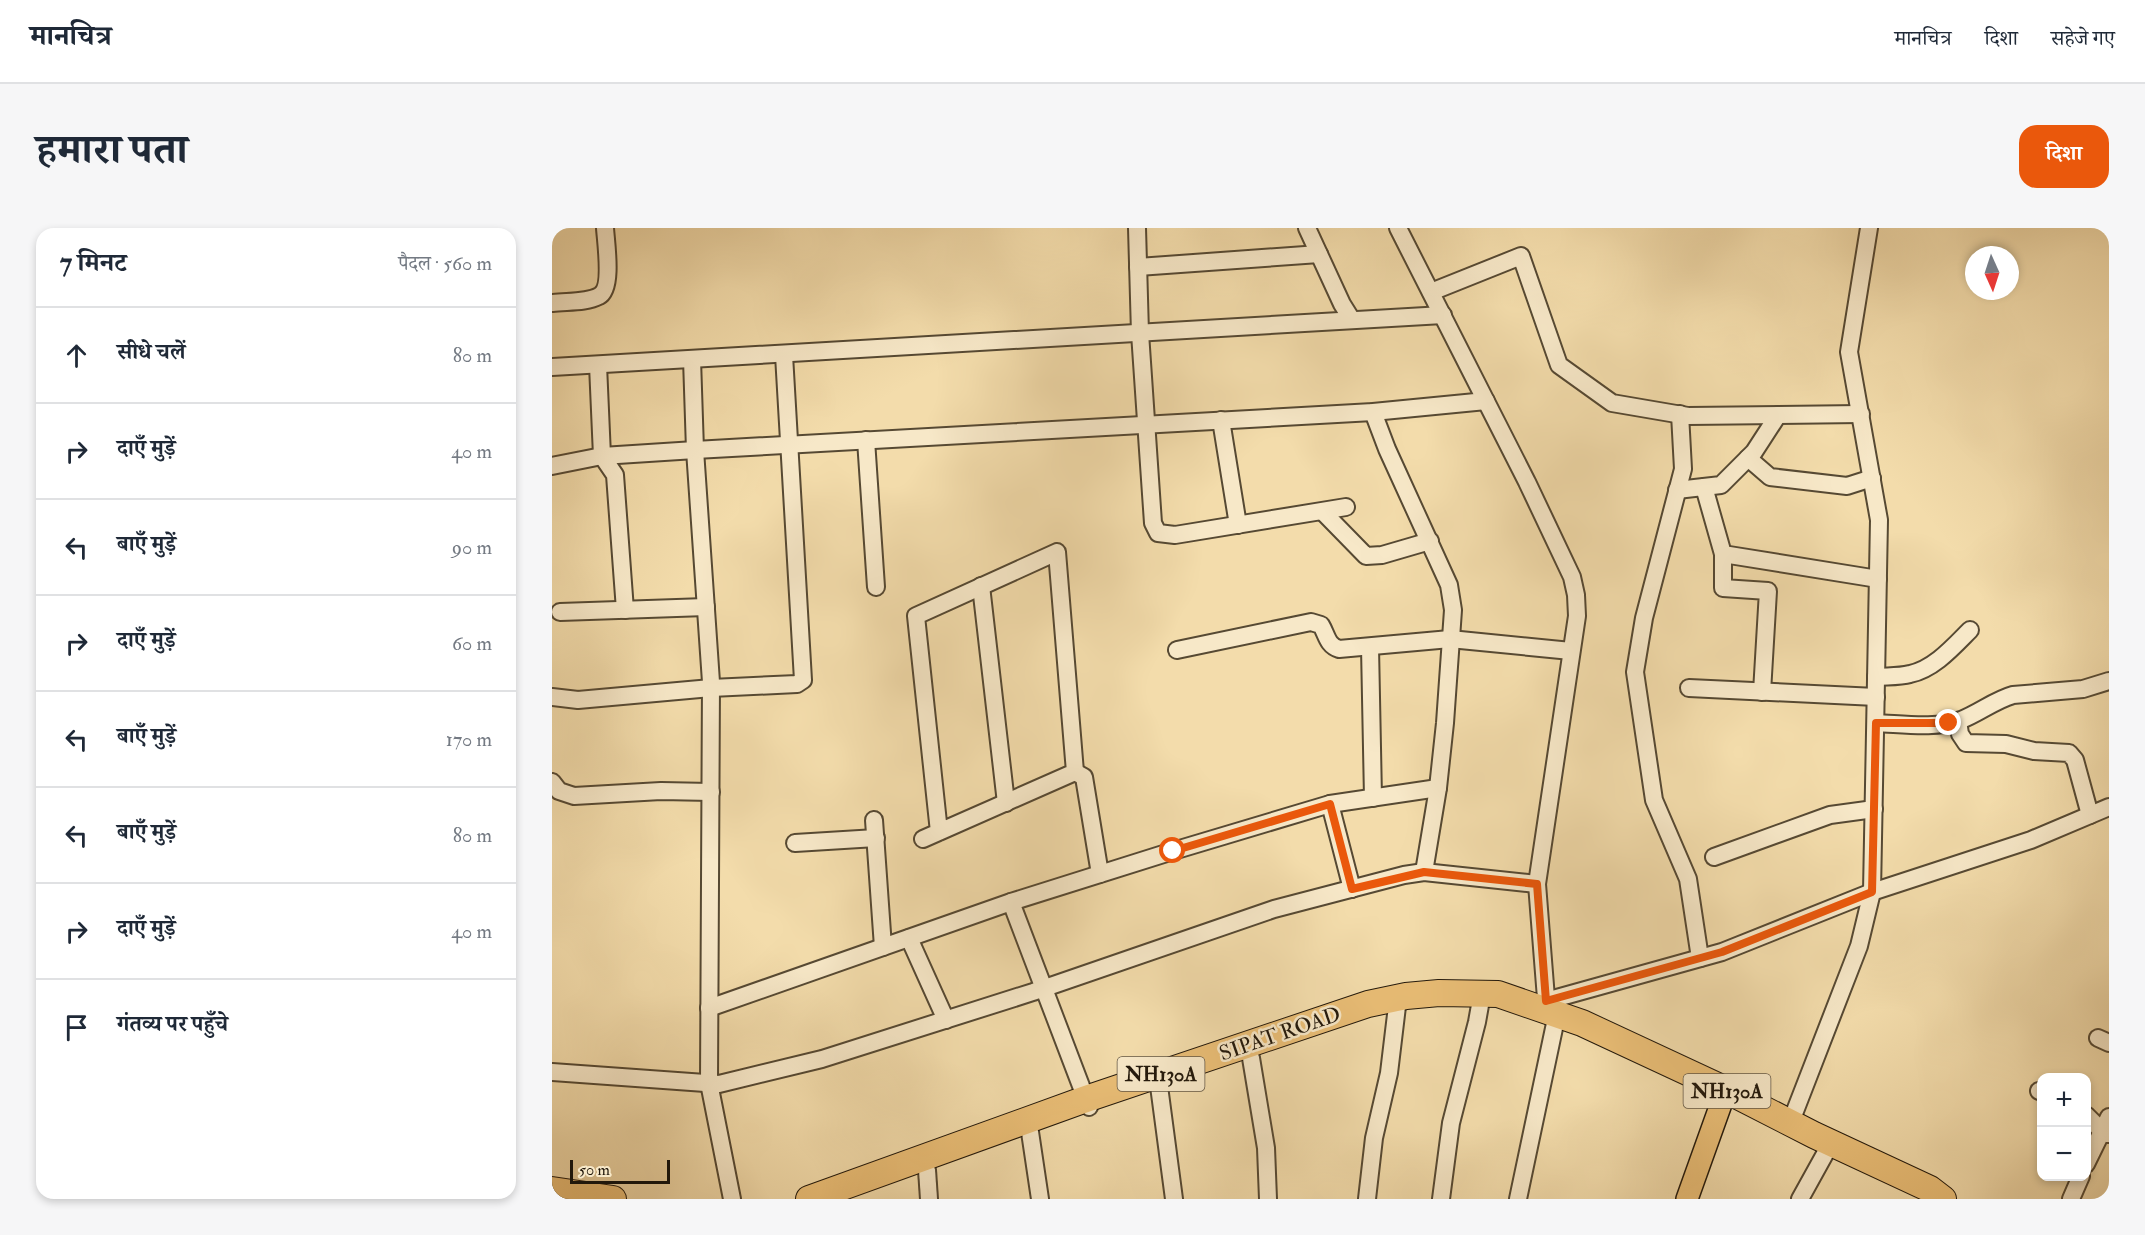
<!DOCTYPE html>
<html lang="hi">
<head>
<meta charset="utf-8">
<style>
  :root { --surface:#fff; --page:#f6f6f7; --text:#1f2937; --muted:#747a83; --line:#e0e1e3; --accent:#ea580c }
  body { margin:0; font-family:"IM FELL Double Pica","Noto Serif Devanagari",serif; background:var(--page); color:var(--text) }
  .controls { position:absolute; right:18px; bottom:18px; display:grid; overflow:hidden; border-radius:12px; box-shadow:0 3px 9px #0003 }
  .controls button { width:54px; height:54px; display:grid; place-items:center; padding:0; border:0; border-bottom:2px solid var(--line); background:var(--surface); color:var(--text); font:30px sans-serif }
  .compass { position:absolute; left:1413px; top:18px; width:54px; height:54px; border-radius:50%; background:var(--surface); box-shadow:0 3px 9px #0003; rotate:177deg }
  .scale { position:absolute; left:18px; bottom:15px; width:100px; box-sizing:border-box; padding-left:6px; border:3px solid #22180b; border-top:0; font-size:16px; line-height:21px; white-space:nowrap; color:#22180b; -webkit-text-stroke:4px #f7e8c8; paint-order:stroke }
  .stop { position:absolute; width:18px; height:18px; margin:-14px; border:4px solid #ea580c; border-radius:50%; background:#fff }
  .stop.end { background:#ea580c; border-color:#fff; box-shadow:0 2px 6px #0008 }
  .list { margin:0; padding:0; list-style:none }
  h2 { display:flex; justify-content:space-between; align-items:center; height:78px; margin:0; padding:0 24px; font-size:26px }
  h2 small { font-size:20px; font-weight:400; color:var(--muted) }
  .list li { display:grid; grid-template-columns:39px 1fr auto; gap:18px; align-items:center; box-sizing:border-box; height:96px; padding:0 24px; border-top:2px solid var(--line) }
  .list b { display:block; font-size:22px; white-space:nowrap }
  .list em { font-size:20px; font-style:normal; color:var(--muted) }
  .icon { flex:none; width:33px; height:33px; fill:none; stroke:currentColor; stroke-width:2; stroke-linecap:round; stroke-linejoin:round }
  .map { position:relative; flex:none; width:1557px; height:971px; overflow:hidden; border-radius:18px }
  header { display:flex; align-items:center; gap:36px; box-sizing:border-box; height:84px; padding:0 30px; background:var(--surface); border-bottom:2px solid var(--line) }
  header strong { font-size:28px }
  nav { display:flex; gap:33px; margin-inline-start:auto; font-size:21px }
  .intro { display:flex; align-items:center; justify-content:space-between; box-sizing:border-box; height:144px; padding:0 36px }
  h1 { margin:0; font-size:42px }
  .button { padding:15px 27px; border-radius:18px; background:var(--accent); color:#fff; font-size:21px; font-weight:700 }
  main { display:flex; gap:36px; padding:0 36px }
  aside { flex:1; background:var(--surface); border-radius:18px; box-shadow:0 3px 9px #0003 }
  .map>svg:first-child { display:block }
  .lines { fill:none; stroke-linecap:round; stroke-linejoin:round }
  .minor-casing { stroke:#564933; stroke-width:20 }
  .major-casing { stroke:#22180b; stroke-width:24 }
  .highway-casing { stroke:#22180b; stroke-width:28 }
  .minor { stroke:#f7e8c8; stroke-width:16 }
  .major { stroke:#eabe76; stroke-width:21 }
  .highway { stroke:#eabe76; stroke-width:26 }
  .route { stroke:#ea580c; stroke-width:8 }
  .labels { text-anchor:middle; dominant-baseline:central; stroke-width:5; stroke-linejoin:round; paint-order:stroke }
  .shield { fill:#f7e8c8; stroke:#625644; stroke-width:1.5 }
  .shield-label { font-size:20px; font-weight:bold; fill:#22180b }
  .street-label { font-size:21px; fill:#22180b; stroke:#f7e8c8 }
</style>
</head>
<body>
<header>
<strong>मानचित्र</strong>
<nav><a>मानचित्र</a><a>दिशा</a><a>सहेजे गए</a></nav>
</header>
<div class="intro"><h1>हमारा पता</h1><a class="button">दिशा</a></div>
<main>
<aside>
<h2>7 मिनट<small>पैदल · 560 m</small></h2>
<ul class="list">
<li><svg class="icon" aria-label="ahead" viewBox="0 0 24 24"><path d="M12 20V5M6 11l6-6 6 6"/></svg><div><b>सीधे चलें</b></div><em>80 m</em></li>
<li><svg class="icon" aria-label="right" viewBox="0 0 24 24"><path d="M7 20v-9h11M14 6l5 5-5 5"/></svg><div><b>दाएँ मुड़ें</b></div><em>40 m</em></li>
<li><svg class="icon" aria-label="left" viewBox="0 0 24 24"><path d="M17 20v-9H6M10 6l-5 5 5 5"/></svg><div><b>बाएँ मुड़ें</b></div><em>90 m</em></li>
<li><svg class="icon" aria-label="right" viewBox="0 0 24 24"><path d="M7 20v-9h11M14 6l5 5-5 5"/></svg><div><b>दाएँ मुड़ें</b></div><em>60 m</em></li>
<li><svg class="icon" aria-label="left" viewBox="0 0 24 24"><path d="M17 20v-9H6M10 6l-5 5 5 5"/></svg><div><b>बाएँ मुड़ें</b></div><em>170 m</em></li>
<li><svg class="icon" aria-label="left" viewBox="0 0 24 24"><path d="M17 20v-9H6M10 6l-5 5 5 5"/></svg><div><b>बाएँ मुड़ें</b></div><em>80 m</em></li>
<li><svg class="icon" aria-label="right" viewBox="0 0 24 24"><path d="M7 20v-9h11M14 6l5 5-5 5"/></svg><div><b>दाएँ मुड़ें</b></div><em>40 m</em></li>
<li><svg class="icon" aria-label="arrive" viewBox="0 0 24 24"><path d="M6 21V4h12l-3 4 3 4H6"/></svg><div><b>गंतव्य पर पहुँचे</b></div></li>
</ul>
</aside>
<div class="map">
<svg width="1557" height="971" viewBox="0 0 1557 971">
  <rect width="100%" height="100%" fill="#f3dcab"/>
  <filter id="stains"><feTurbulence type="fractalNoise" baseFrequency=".00333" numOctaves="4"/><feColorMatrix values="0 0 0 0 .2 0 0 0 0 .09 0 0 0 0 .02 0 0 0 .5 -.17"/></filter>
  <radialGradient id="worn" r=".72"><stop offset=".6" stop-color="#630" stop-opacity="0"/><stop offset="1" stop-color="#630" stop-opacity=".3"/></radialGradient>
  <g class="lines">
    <!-- minor casing -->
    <g class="minor-casing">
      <g id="minor">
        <polyline points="585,0 588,105 601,295 606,305 623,307 794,279"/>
        <polyline points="755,0 790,76 800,92"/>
        <polyline points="846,0 975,254 1020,349 1024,367 1025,388 985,656 995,783"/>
        <polyline points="586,39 767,26"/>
        <polyline points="879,64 969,28 1007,137 1060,175 1136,188 1309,186"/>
        <path d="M0 75C14 73 34 75 47 68 61 61 54 15 53 0"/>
        <polyline points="140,131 143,222 159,454 157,855 180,971"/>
        <polyline points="46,137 50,228 63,247 73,382"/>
        <polyline points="0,139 891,87"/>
        <polyline points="821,184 835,221 897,357 901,382 893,495 886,560 872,644"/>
        <polyline points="1128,186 1131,241 1092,390 1083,444 1102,572 1136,651 1148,730"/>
        <polyline points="669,192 686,297"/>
        <polyline points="314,212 324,359"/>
        <polyline points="1196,230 1218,249 1295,258 1320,250"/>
        <polyline points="0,238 50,228 143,222 821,184 934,173"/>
        <polyline points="1152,259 1171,326 1326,351"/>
        <polyline points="1125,262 1169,257 1202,224 1226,187"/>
        <polyline points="771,284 814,328 830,327 878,313"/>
        <polyline points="1171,326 1171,360 1216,363 1210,464"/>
        <polyline points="429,358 454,575"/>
        <polyline points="8,384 154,379"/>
        <polyline points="818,419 821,570"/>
        <path d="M625 422 759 394 769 397C775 407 775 417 787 421L898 411 1019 423"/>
        <path d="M1324 449C1335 448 1347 449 1358 446 1382 441 1401 419 1418 402"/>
        <polyline points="1137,460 1324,469"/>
        <polyline points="0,469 26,472 159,460 245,456 251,452 232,127"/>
        <polyline points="1406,493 1408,506 1414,515 1454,516 1482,523 1517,525 1523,532 1538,587"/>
        <path d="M1324 495C1351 496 1383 501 1409 492 1427 485 1443 472 1461 467L1531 461 1557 453"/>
        <polyline points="523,544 532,549 548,646"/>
        <polyline points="0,554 7,563 22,568 109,563 159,564"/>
        <polyline points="778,576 800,661"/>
        <polyline points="322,592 331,719"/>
        <polyline points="371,611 523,544 505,324 364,388 387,604"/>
        <polyline points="243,615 324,610"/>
        <polyline points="1162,629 1278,587 1322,581"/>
        <polyline points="459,674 537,879"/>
        <polyline points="357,710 394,792"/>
        <polyline points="994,773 1170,724 1320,664 1479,612 1557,579"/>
        <polyline points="157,780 459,674 621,623 778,576 886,560"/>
        <polyline points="1546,810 1557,815"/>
        <polyline points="699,830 714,920 716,971"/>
        <polyline points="0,844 167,856 270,831 481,764 722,681 852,647 872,644 985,656"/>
        <polyline points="607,858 622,971"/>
        <polyline points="1487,863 1490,864"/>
        <polyline points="1534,887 1550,903 1556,906"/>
        <polyline points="1238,896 1307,718 1320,664 1327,292 1297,124 1317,0"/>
        <polyline points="478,904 488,971"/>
        <polyline points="1534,936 1557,889"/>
        <polyline points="375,942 377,971"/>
        <polyline points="815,971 822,910 837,845 846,770"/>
        <polyline points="889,971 899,895 925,794 930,766"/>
        <polyline points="966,971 1005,786"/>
        <polyline points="1248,971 1279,915"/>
        <polyline points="1519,971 1529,948"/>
      </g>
    </g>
    <!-- major casing -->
    <g class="major-casing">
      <polyline id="major" points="1135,971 1174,862"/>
    </g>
    <!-- highway casing -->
    <g class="highway-casing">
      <g id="highway">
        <polyline points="0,962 61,971"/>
        <polyline points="257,971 534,871 816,776 854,768 887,765 946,766 1030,795 1174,862 1262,907 1378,961 1391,971"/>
      </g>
    </g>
    <!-- minor -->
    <use href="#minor" class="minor"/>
    <!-- major -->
    <use href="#major" class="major"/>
    <!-- highway -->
    <use href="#highway" class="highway"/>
  </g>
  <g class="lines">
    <!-- route -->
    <polyline class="route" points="621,623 778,576 800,661 872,644 985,656 994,773 1170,724 1320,664 1324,495 1397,495"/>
  </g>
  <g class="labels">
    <!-- shield labels -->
    <g class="shield">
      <rect x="565.5" y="829" width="87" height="34" rx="4.5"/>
      <rect x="1131.5" y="846" width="87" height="34" rx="4.5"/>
    </g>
    <g class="shield-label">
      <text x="609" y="846">NH130A</text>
      <text x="1175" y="863">NH130A</text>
    </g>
    <!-- street labels -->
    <g class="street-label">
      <text transform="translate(728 806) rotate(-19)">SIPAT ROAD</text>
    </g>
  </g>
  <rect width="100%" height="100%" filter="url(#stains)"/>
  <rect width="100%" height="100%" fill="url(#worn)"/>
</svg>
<div class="controls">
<button>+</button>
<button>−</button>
</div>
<svg class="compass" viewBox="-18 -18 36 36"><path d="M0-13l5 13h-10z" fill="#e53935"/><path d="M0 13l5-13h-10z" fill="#747a83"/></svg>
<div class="scale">50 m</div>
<div class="stop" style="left:621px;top:623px"></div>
<div class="stop end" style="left:1397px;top:495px"></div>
</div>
</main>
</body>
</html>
